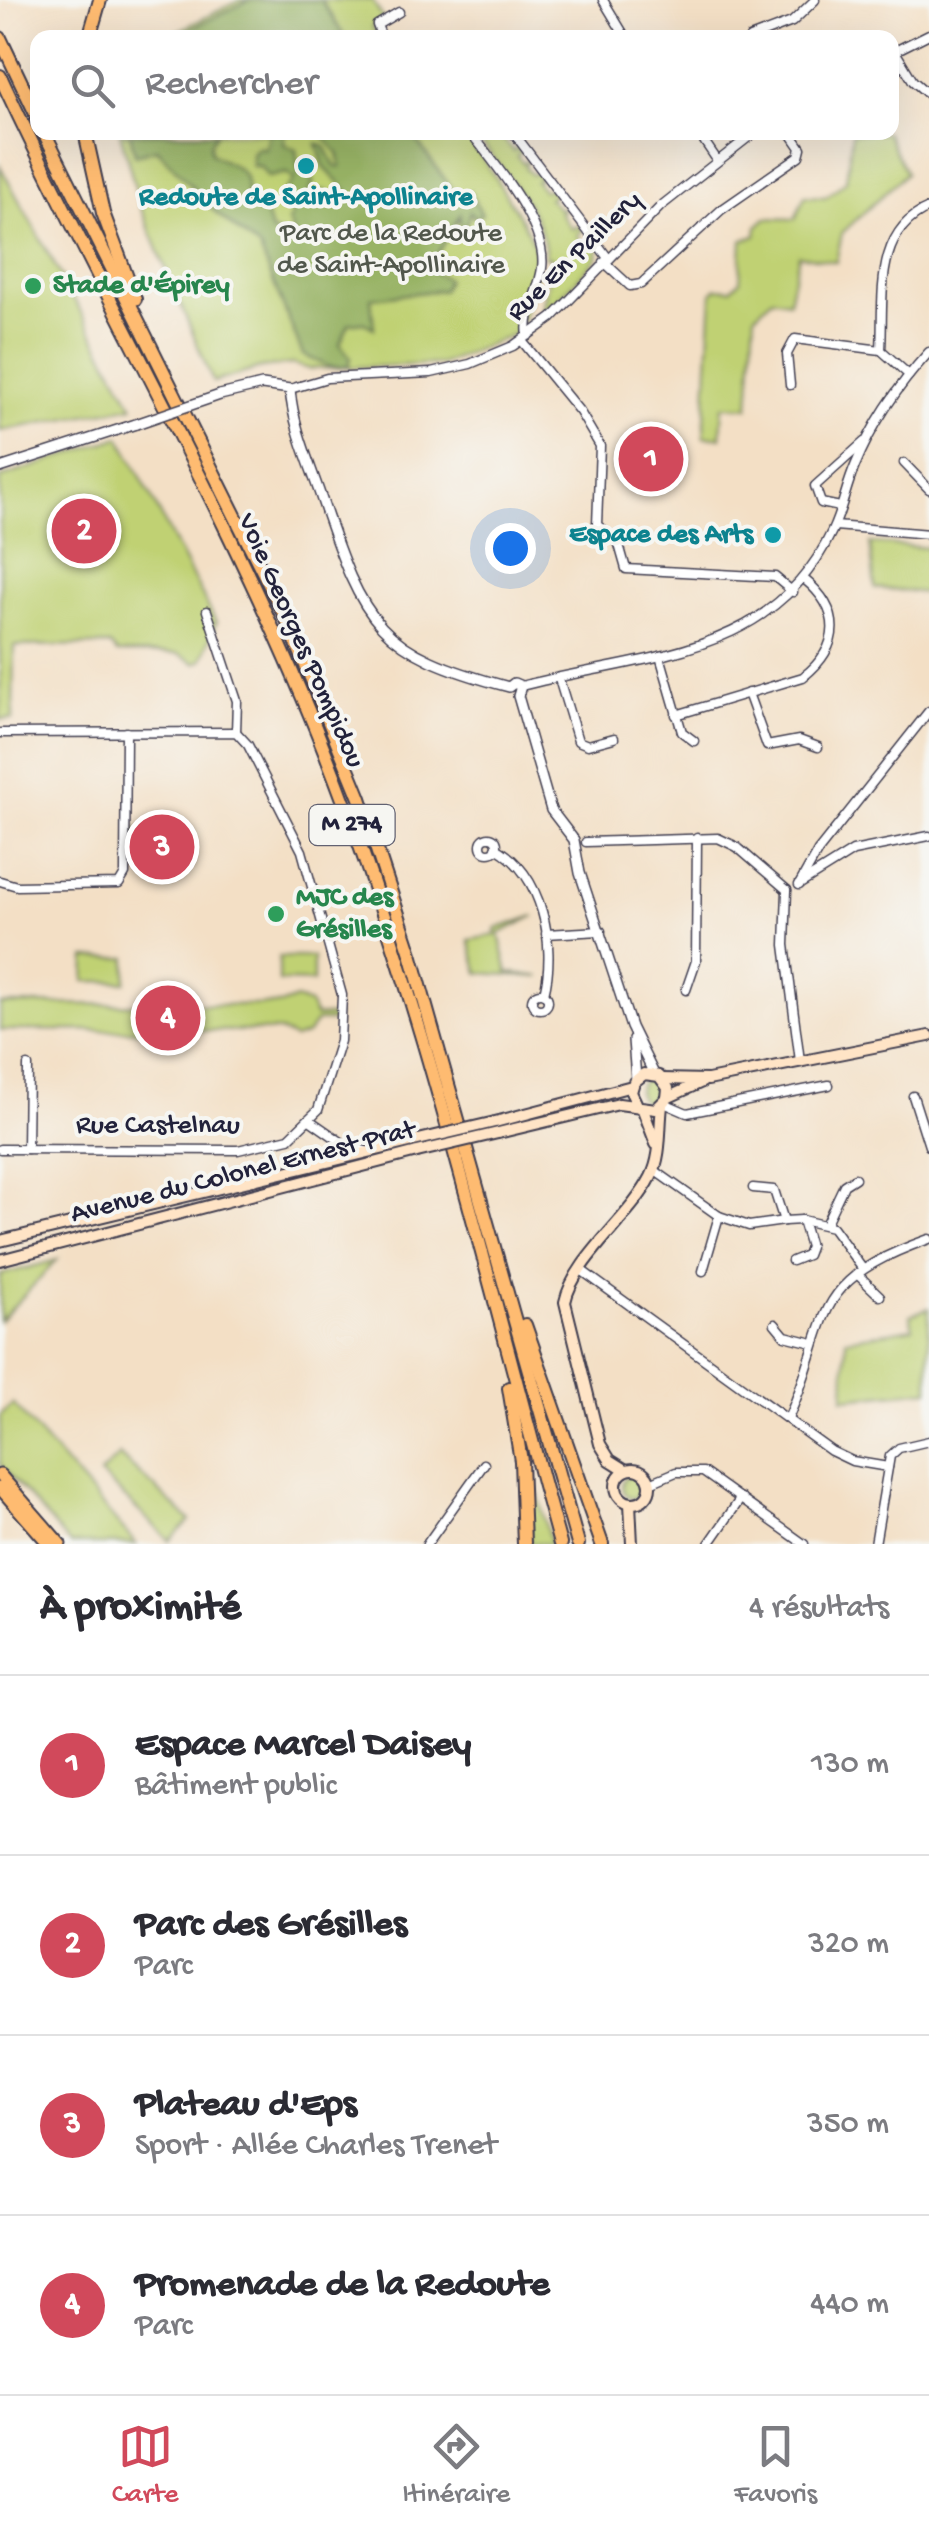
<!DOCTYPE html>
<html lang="fr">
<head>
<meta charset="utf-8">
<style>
  :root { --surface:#fff; --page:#f7f7f7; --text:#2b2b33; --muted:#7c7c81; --line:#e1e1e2; --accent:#d1495b }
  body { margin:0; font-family:"Gochi Hand",sans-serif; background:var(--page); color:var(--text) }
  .you { position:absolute; left:510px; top:548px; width:35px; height:35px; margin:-25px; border:8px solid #fff; border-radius:50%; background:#1a73e8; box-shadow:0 0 0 15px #1a73e833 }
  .badge { display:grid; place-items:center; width:65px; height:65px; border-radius:50%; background:var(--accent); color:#fff; font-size:32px; font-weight:700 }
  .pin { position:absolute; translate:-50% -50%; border:5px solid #fff; box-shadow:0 2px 10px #0006 }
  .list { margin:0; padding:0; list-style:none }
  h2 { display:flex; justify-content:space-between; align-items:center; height:130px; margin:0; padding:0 40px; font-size:42px }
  h2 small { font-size:32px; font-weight:400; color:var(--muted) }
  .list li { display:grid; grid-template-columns:65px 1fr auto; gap:30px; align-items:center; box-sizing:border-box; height:180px; padding:0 40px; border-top:2px solid var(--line) }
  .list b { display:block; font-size:38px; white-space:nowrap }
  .list p { margin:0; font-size:32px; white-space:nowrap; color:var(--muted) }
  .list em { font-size:32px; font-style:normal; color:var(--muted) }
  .icon { flex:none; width:55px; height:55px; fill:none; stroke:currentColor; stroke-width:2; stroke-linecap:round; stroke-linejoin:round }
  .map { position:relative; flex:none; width:929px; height:1544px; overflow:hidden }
  .search { position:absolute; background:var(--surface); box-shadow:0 10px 40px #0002; left:30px; right:30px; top:30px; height:110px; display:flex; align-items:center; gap:25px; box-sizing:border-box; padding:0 35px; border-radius:20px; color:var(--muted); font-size:38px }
  .sheet { height:850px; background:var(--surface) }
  nav { display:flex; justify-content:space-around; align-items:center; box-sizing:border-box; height:140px; border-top:2px solid var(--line); background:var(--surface); font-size:28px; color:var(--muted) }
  nav a { display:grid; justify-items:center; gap:5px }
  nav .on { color:var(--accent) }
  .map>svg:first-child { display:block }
  .green { fill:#c0d173; stroke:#717a57; stroke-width:2.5 }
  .forest { fill:#98b365; stroke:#5d6a50; stroke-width:2.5 }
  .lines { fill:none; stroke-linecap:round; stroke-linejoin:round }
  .minor-casing { stroke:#413e50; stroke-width:11 }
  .tertiary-casing { stroke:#413e50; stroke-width:12 }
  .secondary-casing { stroke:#413e50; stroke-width:14 }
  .primary-casing { stroke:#413e50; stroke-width:15 }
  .trunk-casing { stroke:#413e50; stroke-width:16 }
  .minor { stroke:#fff; stroke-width:8 }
  .tertiary { stroke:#fff; stroke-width:9 }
  .secondary { stroke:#ffe4c6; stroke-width:10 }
  .primary { stroke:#febb71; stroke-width:11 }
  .trunk { stroke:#febb71; stroke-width:12 }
  .tertiary-bridge-casing { stroke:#413e50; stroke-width:12; stroke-linecap:butt }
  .secondary-bridge-casing { stroke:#413e50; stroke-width:14; stroke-linecap:butt }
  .tertiary-bridge { stroke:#fff; stroke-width:9 }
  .secondary-bridge { stroke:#ffe4c6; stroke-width:10 }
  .culture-dot { fill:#0f9aa8; stroke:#f6f6f2; stroke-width:4 }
  .leisure-dot { fill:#2e9e5b; stroke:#f6f6f2; stroke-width:4 }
  .labels { text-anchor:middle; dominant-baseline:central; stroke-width:8; stroke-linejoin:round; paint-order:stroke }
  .shield { fill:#f6f6f2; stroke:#626272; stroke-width:2.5 }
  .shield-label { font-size:25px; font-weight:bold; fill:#22223b }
  .culture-label { font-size:28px; font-weight:bold; fill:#0d838f; stroke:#f6f6f2 }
  .park-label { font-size:28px; fill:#51574c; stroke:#f6f6f2 }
  .street-label { font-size:28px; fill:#22223b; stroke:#f6f6f2 }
  .leisure-label { font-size:28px; font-weight:bold; fill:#27864d; stroke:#f6f6f2; text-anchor:start }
</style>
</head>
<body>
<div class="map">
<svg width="929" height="1544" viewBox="0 0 929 1544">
  <rect width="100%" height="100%" fill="#f6f6f2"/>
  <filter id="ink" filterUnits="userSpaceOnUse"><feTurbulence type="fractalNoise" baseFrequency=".01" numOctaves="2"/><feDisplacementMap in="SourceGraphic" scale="20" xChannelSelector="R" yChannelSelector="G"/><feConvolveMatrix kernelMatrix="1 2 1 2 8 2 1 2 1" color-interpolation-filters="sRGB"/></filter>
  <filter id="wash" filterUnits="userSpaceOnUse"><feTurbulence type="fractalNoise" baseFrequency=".0048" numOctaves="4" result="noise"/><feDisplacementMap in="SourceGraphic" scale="40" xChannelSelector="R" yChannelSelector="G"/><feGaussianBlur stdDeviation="2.25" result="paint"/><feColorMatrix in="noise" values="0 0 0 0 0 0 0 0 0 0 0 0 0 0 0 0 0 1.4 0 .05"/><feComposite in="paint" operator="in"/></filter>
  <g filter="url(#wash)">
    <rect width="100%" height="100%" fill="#f3dfc5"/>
    <!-- green -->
    <g class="green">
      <polygon points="240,0 372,0 383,18 372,26 378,37 164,38"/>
      <path d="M120 133H463C482 154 496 179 511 203 549 263 541 268 517 333L442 364 309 369 292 364 261 368 213 382 141 209Z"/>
      <path d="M474 133H507L502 137 513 151 518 148 521 152 517 156 523 163 528 160 525 168 532 175 537 172 540 177 536 181 544 191 550 188 554 194 549 198 559 210 564 207 561 214 572 229 578 225 582 231 577 235 587 248 593 244 598 250 597 258 546 312 542 309 553 258 545 257C547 215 498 166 474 133Z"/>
      <polygon points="852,133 886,133 906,173 842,233 836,262 799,255 789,301 772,298 755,315 749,407 723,406 721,437 704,437 712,293 717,288 731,289 740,281 742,240 756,236 757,226 766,218 795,219 805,196 826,197 846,181"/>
      <polygon points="0,166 133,406 0,431"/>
      <polygon points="120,437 216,622 202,660 195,663 178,654 117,653 110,645 14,646 13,719 0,719 0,478"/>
      <polygon points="870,543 929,548 926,593 875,588"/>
      <rect x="131" y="829" width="61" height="37"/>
      <polygon points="535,916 499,934 508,972 541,977 479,973 469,940 496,935 496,929"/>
      <polygon points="279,957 313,957 313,982 279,981"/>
      <polygon points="86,958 127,958 126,982 85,981"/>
      <polygon points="296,999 309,1004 315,1016 336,1016 335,1021 316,1021 308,1034 295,1039 279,1031 0,1030 0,1004 280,1005"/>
      <circle cx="650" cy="1091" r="12"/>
      <polygon points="57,1260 0,1321 0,1275"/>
      <polygon points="929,1308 929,1390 844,1398 846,1339 913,1328 910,1315"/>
      <polygon points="13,1404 136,1544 70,1544 0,1464 0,1415"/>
      <polygon points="527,1453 548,1533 551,1544 530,1544"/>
      <polygon points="119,1455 190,1520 170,1541 100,1474"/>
      <circle cx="634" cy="1486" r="12"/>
    </g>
    <!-- forest -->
    <g class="forest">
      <polygon points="250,0 321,0 345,37 174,37"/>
      <path d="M130 133H217L210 143 211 154C248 174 245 166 248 207L264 206 271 231 290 237 292 243 295 238 288 221 292 216 282 195 294 179 286 173 268 177 260 166H252V153L258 147 266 149 269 133H284V144L296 150 299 174H309L314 181 307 197 323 190 344 199 347 191 324 167 317 144 325 147 336 167 341 166 338 153 320 133H411L458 197 469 191 482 214 475 218 470 212 465 228 460 229V215L429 269 447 279 443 290 371 298 374 328 362 322 349 324 340 344 351 358 348 367H330L303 355 260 249 216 213 157 149 135 155Z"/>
    </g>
  </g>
  <g filter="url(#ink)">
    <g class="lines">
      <!-- minor casing -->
      <g class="minor-casing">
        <g id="minor">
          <polyline points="603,0 626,38"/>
          <polyline points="382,38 377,25 399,12"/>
          <polyline points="750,38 792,22 815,0"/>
          <polyline points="895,51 913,81 929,95"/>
          <polyline points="893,52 929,34"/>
          <path d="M470 132C495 163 548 228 542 268 539 291 524 313 528 336"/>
          <polyline points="513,132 608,258"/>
          <polyline points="698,132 717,160"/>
          <polyline points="604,262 630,286 641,284 721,210 799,156 801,148 790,132"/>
          <polyline points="522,341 580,412 600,446 597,525 618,541 626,569 775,577 793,592"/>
          <path d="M909 375 881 350C884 300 873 231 929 208"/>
          <polyline points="790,385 787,354 795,339 881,350"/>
          <polyline points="290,389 327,378 431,373 470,364 513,346 552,318 661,206 755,132"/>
          <polyline points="904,463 929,489"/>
          <polyline points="840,507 821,503 815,486 864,442"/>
          <polyline points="835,526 929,534"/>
          <polyline points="207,611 237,701 236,732"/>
          <polyline points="660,656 682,732 694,741"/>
          <polyline points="559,679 578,741 588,745 614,738"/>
          <path d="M521 686C640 655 773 659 832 531 842 510 846 487 855 466 872 424 898 386 929 352"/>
          <polyline points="748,693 767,746 799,740 818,747"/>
          <path d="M676 715 803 677C842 646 842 610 804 579"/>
          <polyline points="0,733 236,732 248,745 302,851 342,995 340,1041 318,1110 289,1138 238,1150 0,1149"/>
          <circle cx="489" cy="845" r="8"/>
          <polyline points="586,842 718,838 737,847 787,890"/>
          <path d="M496 848C542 874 557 944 544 994"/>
          <polyline points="0,881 17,886 119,884 125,874 126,732"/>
          <polyline points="800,884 853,851 929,836"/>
          <polyline points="799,885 818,851 929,711"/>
          <polyline points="787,890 785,945 800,1061"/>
          <polyline points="546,934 601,931"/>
          <polyline points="686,990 696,961 697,837"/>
          <circle cx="540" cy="1001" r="8"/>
          <polyline points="913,1096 929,1146"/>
          <polyline points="664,1103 687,1113 829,1085"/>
          <polyline points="311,1121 347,1146 366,1151"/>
          <polyline points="27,1149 28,1066"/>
          <polyline points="654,1170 719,1216 703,1271"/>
          <polyline points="719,1216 749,1226 784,1221 774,1190 753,1188"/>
          <polyline points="802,1220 832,1227 862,1268"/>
          <polyline points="784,1221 802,1220 810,1247 807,1255 792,1261"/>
          <polyline points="826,1223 844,1185 855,1178"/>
          <polyline points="581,1270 831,1451 852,1461 888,1467"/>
          <polyline points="857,1274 880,1296"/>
          <polyline points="775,1324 785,1336 813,1343"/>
          <path d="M788 1419C833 1316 805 1283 929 1239"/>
          <polyline points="650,1483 676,1472 703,1472 804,1544"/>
          <polyline points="427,1544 484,1464"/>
          <polyline points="709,1544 741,1498"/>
          <polyline points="875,1544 890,1456 899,1448 929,1441"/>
        </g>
      </g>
      <!-- tertiary casing -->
      <g class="tertiary-casing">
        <g id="tertiary">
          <path d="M220 395 262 385 290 389C293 427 310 464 322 500 364 625 378 652 509 687L514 683 521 686 518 696 551 810 574 840 580 873 631 1027 654 1074"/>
          <polyline points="0,468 136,424"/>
          <polyline points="633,1040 636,1079"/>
        </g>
      </g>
      <!-- secondary casing -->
      <g class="secondary-casing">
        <g id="secondary">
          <polyline points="662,1079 708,1080 929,1036"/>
          <polyline points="667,1098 702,1082"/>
          <polyline points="643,1110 656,1144"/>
          <polyline points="495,1122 632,1086"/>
          <polyline points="498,1133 619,1104 656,1109 667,1098 668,1088 659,1076 644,1074 634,1082 631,1092 638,1107"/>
          <polyline points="0,1241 414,1141"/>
          <polyline points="0,1260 417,1152"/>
          <circle cx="633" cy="1486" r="17"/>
          <path d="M626 1470 610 1460 600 1444 565 1302C574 1259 630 1218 651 1177 662 1155 659 1130 662 1106"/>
          <polyline points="630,1503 632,1544"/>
        </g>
      </g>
      <!-- primary casing -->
      <g class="primary-casing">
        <g id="primary">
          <polyline points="0,1475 60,1544"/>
          <polyline points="0,1488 49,1544"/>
        </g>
      </g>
      <!-- trunk casing -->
      <g class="trunk-casing">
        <g id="trunk">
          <polyline points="0,38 38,118"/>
          <polyline points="89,38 100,0"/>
          <path d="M0 76C102 296 226 507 317 732 421 989 486 1277 560 1544"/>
          <polyline points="44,132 289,624 360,798 412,957 578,1544"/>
          <polyline points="85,132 103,213 135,299"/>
          <polyline points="525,1325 602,1544"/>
          <polyline points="509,1388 521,1461 524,1544"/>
        </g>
      </g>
      <!-- minor -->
      <use href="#minor" class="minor"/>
      <!-- tertiary -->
      <use href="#tertiary" class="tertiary"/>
      <!-- secondary -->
      <use href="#secondary" class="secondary"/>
      <!-- primary -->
      <use href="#primary" class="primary"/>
      <!-- trunk -->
      <use href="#trunk" class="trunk"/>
      <!-- tertiary-bridge casing -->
      <g class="tertiary-bridge-casing">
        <polyline id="tertiary-bridge" points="136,424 220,395"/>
      </g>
      <!-- secondary-bridge casing -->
      <g class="secondary-bridge-casing">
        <g id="secondary-bridge">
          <polyline points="414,1141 495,1122"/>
          <polyline points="417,1152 498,1133"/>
        </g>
      </g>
      <!-- tertiary-bridge -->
      <use href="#tertiary-bridge" class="tertiary-bridge"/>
      <!-- secondary-bridge -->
      <use href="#secondary-bridge" class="secondary-bridge"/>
    </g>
  </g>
  <!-- markers -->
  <g class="culture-dot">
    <circle cx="306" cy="166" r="10"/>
    <circle cx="773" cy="535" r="10"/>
  </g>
  <g class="leisure-dot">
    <circle cx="33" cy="286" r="10"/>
    <circle cx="276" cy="914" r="10"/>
  </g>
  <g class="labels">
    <!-- shield labels -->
    <rect class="shield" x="309.5" y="805" width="85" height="40" rx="8"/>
    <g class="shield-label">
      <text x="352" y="825">M 274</text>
    </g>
    <!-- culture labels -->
    <g class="culture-label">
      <text x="306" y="198">Redoute de Saint-Apollinaire</text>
      <text x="753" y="535" text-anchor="end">Espace des Arts</text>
    </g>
    <!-- park labels -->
    <g class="park-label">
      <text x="391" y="234">Parc de la Redoute<tspan x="391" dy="32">de Saint-Apollinaire</tspan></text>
    </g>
    <!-- street labels -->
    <g class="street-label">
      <text transform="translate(575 257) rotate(-44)">Rue En Paillery</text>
      <text transform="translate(300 641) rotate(66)">Voie Georges Pompidou</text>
      <text x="158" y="1126">Rue Castelnau</text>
      <text transform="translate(243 1173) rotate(-14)">Avenue du Colonel Ernest Prat</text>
    </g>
    <!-- leisure labels -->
    <g class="leisure-label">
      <text x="53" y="286">Stade d'Épirey</text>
      <text x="296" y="898">MJC des<tspan x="296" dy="32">Grésilles</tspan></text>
    </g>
  </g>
</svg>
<div class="you"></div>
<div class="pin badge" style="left:651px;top:459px">1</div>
<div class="pin badge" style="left:84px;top:531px">2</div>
<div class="pin badge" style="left:162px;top:847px">3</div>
<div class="pin badge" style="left:168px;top:1018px">4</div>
<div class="search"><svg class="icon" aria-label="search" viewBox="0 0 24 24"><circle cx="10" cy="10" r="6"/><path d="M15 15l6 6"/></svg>Rechercher</div>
</div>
<section class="sheet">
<h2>À proximité<small>4 résultats</small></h2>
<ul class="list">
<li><span class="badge">1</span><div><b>Espace Marcel Daisey</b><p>Bâtiment public</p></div><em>130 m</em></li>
<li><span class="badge">2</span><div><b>Parc des Grésilles</b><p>Parc</p></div><em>320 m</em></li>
<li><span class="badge">3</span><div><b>Plateau d'Eps</b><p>Sport · Allée Charles Trenet</p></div><em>350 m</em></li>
<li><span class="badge">4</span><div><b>Promenade de la Redoute</b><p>Parc</p></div><em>440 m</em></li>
</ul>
</section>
<nav>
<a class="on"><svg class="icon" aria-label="map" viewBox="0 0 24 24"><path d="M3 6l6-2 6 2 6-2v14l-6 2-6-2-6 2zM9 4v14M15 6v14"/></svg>Carte</a>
<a><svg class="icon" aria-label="directions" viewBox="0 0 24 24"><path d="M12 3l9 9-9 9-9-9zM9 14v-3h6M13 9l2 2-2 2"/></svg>Itinéraire</a>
<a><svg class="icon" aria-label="saved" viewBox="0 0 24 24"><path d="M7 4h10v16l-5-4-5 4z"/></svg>Favoris</a>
</nav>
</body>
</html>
